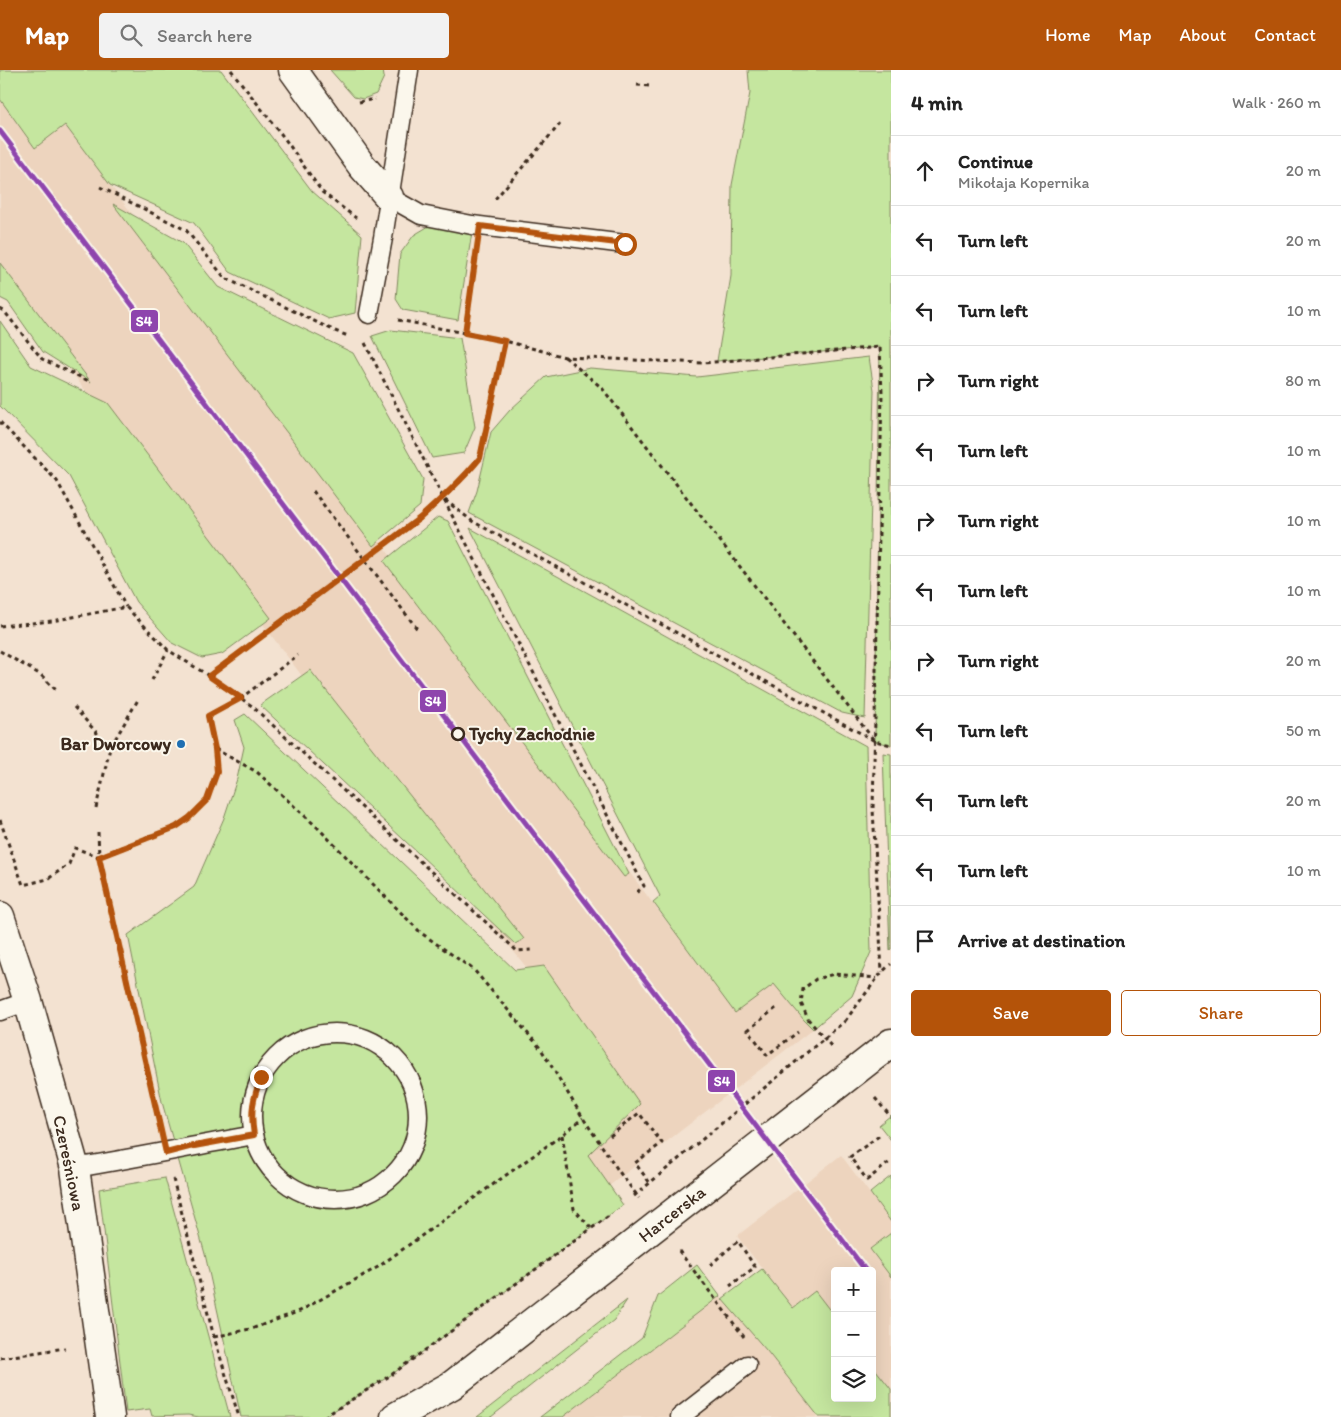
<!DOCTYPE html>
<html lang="en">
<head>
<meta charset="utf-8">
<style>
  :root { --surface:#fff; --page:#f2f2f2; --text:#222; --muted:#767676; --line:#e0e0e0; --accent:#b45309 }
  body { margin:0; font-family:Itim,sans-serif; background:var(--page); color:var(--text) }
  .controls { position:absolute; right:15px; bottom:15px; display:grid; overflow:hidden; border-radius:5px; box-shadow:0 5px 20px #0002 }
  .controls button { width:45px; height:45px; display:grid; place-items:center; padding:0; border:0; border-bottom:1px solid var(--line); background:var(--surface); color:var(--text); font:25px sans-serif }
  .stop { position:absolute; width:15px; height:15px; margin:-11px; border:4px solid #b45309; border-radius:50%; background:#fff }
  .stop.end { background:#b45309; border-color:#fff; box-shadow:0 1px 5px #0008 }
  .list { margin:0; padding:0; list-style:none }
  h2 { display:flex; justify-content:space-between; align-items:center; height:65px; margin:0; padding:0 20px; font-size:21px }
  h2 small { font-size:16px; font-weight:400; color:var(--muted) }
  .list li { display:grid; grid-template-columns:32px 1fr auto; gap:15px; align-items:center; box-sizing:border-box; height:70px; padding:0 20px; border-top:1px solid var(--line) }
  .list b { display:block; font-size:19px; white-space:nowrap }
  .list p { margin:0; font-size:16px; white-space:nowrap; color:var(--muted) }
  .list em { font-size:16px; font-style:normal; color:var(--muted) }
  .actions { display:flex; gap:10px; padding:15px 20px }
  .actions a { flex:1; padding:11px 0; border:1px solid var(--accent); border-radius:5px; text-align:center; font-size:18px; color:var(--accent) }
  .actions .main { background:var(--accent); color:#fff }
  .icon { flex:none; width:28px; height:28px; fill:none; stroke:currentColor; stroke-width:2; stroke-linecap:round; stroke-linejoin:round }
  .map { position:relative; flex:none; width:891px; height:1347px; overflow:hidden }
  header { display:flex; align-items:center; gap:30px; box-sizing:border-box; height:70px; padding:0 25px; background:var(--accent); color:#fff }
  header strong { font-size:24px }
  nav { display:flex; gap:28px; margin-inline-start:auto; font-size:18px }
  .search { width:350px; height:45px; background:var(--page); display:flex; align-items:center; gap:12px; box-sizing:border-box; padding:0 18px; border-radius:5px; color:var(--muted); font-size:19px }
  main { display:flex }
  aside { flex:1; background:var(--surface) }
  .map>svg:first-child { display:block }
  .built { fill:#edd4be }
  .green { fill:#c5e69f; stroke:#80885e }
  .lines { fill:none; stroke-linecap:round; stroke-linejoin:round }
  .lane-casing { stroke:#3b2a1e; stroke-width:21 }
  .street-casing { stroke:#3b2a1e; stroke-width:31 }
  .secondary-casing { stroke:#3b2a1e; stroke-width:31 }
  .path { stroke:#3b2a1e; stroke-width:3; stroke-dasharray:4 4; stroke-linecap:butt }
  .lane { stroke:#fbf7ec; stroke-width:18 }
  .street { stroke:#fbf7ec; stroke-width:28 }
  .secondary { stroke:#fbf7ec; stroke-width:28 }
  .secondary-bridge-casing { stroke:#3b2a1e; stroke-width:31; stroke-linecap:butt }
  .path-bridge { stroke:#3b2a1e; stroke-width:3; stroke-dasharray:4 4; stroke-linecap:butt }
  .secondary-bridge { stroke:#fbf7ec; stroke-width:28 }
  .rail-1-casing { stroke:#fbf7ec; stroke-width:9 }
  .rail-1 { stroke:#8e44ad; stroke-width:5 }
  .route { stroke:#b45309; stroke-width:6 }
  .stop-dot { fill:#fbf7ec; stroke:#3b2a1e; stroke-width:2.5 }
  .poi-dot { fill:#1f6fb2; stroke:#fbf7ec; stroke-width:2 }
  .labels { text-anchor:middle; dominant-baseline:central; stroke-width:4; stroke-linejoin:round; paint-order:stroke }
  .stop-label { font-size:18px; font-weight:bold; fill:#3b2a1e; stroke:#fbf7ec; text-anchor:start }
  .poi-label { font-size:18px; font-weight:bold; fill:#3b2a1e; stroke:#fbf7ec; text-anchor:end }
  .street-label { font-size:18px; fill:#3b2a1e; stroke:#fbf7ec }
  .line-badge { stroke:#fbf7ec; stroke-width:2 }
  .badge-label { font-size:14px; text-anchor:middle; font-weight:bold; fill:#fff }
</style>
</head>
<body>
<header>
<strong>Map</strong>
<div class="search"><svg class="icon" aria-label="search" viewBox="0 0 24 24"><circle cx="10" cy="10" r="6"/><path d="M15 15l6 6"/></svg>Search here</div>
<nav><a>Home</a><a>Map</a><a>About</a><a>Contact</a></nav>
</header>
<main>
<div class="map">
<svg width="891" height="1347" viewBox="0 0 891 1347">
  <rect width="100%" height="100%" fill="#f3e2d1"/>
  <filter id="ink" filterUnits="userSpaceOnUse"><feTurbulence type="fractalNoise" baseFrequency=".02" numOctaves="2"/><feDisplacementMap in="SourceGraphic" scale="10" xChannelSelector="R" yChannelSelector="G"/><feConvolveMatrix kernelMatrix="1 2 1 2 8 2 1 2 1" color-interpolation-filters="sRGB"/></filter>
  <g filter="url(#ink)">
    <!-- built -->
    <g class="built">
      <polygon points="0,29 35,78 65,55 735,942 774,913 804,950 813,959 609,1116 587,1085 634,1040 531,903 460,814 0,208"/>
      <polygon points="841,1085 891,1152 891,1163 870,1179 891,1207 891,1319 872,1295 872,1201 835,1201 835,1247 815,1221 793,1238 737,1166"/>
      <polygon points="720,1226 767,1281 819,1347 563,1347"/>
    </g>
    <!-- green -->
    <g class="green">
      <polygon points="0,0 221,0 312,121 362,165 355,243 329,249 230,202 194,153 110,115 65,55 35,78 0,29"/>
      <polygon points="330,0 383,0 384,7 376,24 363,29 354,27"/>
      <polygon points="748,0 891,0 891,675 875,671 880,277 717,291 731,206 732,115 750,23"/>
      <polygon points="113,134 183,173 218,217 353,283 423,409 420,436 373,476"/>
      <polygon points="429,156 472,162 458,250 403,240 396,229 400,184 414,165"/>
      <polygon points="0,193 91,312 43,282 8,232 0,228"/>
      <polygon points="0,251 31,296 108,333 271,548 222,584 202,588 172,573 136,532 69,406 0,336"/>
      <polygon points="391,260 460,268 475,357 464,383 432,388 372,266"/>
      <polygon points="869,287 874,320 865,648 842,643 469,443 477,421 491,362 510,340 546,307 590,298 697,307"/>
      <polygon points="438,447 448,451 629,804 624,807 384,491"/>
      <polygon points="470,458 866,676 871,882 852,926 813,959 804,950 774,914 735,943 653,832 660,826"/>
      <polygon points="310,600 524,869 515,874 260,635"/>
      <polygon points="245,644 515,900 544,896 640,1034 588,1085 623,1135 391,1305 324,1347 241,1347 205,1184 162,1032 128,865 194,817 224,748 237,709 244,677 235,650"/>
      <polygon points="883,683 891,684 891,879 890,880"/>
      <polygon points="891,1045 891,1070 879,1055"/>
      <polygon points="891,1106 891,1152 870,1123"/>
      <polygon points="165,1108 230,1347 199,1347 188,1345 152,1346 150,1339 126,1342 99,1119"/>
      <polygon points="891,1163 891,1207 870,1179"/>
      <polygon points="697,1195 720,1226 563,1347 540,1347 642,1268 658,1226"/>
      <polygon points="762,1199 793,1238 815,1221 835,1247 835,1328 872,1328 872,1295 891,1319 891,1347 819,1347 767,1281 722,1229"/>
      <polygon points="627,1230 614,1250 491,1347 477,1347"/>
    </g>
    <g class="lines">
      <!-- lane casing -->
      <g class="lane-casing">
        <g id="lane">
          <polyline points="389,127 421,145 472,155 625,174"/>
          <polyline points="369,244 383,168 409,0"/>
          <polyline points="0,941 28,931"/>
          <circle cx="335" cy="1046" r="83"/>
          <path d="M75 1098C135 1088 194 1076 254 1065"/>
          <polyline points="680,1347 747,1295"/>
        </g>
      </g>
      <!-- street casing -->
      <g class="street-casing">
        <g id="street">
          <polyline points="293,0 362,96 389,127"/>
          <polyline points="0,846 28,931 75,1098 110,1347"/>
        </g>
      </g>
      <!-- secondary casing -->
      <g class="secondary-casing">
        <g id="secondary">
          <polyline points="877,984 891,973"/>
          <polyline points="395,1347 452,1315 628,1178"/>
        </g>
      </g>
      <!-- path -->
      <g class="path">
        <polyline points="231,0 285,69 322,122 356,148"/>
        <polyline points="637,15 650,16"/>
        <polyline points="359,32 375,29"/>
        <polyline points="100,117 186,160 225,208 335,261 348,266"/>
        <polyline points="495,129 560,54"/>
        <polyline points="0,239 4,241 42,289 91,312"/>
        <polyline points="398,250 505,271 565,287 703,293 880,277 882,323 873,739 882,902"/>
        <polyline points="465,263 476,184"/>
        <polyline points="365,273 443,428 644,816 636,823"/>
        <polyline points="565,287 602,318 873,669"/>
        <polyline points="0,352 57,411 126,537"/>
        <polyline points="313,421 418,560"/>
        <polyline points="445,430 472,451 875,671 891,675"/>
        <path d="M0 556 52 551 126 537 168 580 209 606 420 448C442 429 462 410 480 388L505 271"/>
        <polyline points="0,581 41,605 57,621"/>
        <polyline points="209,606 252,636 517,881 532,880"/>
        <polyline points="152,610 168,580"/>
        <polyline points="74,637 110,678"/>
        <polyline points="215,679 257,702 318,758 421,863 474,900 541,979 583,1048 620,1103 639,1128"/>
        <polyline points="96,738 110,678 139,628"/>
        <polyline points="0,750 23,815 48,809 69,794 75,778 99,787 159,1052"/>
        <polyline points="98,762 99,787 176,757 189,748 207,730 217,702 215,679 208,646 241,628 298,585"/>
        <polyline points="776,938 748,960 767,985 798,962"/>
        <polyline points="845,951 882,902 891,894"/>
        <polyline points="831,976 808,949 801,933 803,919 816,909 834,904 877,908"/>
        <polyline points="875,1028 891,1047"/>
        <polyline points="562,1065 574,1139 591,1158"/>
        <polyline points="610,1066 639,1043 662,1073 635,1093 650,1113"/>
        <polyline points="879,1066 850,1087 867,1110 891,1091"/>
        <polyline points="173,1109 214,1267 239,1347"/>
        <polyline points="679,1181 744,1267"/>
        <polyline points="710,1195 738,1171 755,1197 730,1216"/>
        <polyline points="214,1267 254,1258 300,1241 378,1197 562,1065 583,1048"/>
        <polyline points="0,1288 65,1278"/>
        <polyline points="324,1347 391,1305 610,1145"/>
      </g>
      <!-- lane -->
      <use href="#lane" class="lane"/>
      <!-- street -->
      <use href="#street" class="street"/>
      <!-- secondary -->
      <use href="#secondary" class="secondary"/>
      <!-- secondary-bridge casing -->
      <g class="secondary-bridge-casing">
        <polyline id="secondary-bridge" points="628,1178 877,984"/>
      </g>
      <!-- path-bridge -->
      <polyline class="path-bridge" points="634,1126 845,951"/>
      <!-- secondary-bridge -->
      <use href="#secondary-bridge" class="secondary-bridge"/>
      <!-- rail-1 casing -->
      <g class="rail-1-casing">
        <polyline id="rail-1" points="0,61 866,1201"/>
      </g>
      <!-- rail-1 -->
      <use href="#rail-1" class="rail-1"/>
    </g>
  </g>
  <g class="lines" filter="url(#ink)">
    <!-- route -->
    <path class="route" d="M261 1007C253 1029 250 1041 254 1065L189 1077 166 1083 99 787 176 757 189 748 207 730 217 702 215 679 208 646 241 628 209 606 420 448C441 429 462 410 480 388L505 271 465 263 480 156 625 174"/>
  </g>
  <!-- markers -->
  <circle class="stop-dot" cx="458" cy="664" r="6"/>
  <circle class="poi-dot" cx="181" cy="674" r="5"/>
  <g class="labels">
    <!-- stop labels -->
    <g class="stop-label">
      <text x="469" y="664">Tychy Zachodnie</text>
    </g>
    <!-- poi labels -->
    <g class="poi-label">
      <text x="171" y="674">Bar Dworcowy</text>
    </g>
    <!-- street labels -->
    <g class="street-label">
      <text transform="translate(69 1093) rotate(78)">Czereśniowa</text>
      <text transform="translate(672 1144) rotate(-38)">Harcerska</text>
    </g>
  </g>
  <g class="line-badge">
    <rect x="130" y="239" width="29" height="24" rx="5" fill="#8e44ad"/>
    <rect x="419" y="619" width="28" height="24" rx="5" fill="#8e44ad"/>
    <rect x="707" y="999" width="29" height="24" rx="5" fill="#8e44ad"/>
  </g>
  <g class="badge-label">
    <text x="144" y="256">S4</text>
    <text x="433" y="636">S4</text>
    <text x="722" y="1016">S4</text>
  </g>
</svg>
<div class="controls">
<button>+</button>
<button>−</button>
<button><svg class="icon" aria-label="layers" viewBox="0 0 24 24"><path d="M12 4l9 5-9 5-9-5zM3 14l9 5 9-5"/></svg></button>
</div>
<div class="stop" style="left:625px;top:174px"></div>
<div class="stop end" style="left:261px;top:1007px"></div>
</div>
<aside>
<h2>4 min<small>Walk · 260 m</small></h2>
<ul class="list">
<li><svg class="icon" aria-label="ahead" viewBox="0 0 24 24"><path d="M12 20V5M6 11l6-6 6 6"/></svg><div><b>Continue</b><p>Mikołaja Kopernika</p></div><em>20 m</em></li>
<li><svg class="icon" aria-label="left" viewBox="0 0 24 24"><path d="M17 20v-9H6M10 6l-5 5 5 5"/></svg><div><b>Turn left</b></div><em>20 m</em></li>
<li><svg class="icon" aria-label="left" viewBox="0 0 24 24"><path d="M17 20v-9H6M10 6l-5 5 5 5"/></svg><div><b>Turn left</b></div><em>10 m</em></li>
<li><svg class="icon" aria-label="right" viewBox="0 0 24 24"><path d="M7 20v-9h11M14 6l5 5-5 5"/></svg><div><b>Turn right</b></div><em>80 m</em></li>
<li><svg class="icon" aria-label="left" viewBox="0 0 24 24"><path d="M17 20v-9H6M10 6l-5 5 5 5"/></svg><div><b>Turn left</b></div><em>10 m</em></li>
<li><svg class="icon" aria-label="right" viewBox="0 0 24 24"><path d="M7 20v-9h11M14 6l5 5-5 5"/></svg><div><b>Turn right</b></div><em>10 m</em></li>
<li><svg class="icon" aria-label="left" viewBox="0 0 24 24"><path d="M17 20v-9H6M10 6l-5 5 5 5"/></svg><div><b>Turn left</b></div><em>10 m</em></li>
<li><svg class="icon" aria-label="right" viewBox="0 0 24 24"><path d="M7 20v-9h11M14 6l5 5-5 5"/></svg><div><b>Turn right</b></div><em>20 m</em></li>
<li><svg class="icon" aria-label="left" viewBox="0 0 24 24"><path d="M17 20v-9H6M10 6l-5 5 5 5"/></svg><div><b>Turn left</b></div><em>50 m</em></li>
<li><svg class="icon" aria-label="left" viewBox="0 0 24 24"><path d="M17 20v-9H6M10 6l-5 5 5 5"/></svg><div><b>Turn left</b></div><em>20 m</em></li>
<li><svg class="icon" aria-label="left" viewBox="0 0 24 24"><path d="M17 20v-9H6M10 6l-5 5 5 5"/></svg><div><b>Turn left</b></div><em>10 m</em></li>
<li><svg class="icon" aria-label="arrive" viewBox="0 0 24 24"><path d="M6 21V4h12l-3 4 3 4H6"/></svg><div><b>Arrive at destination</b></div></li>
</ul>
<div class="actions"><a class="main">Save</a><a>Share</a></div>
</aside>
</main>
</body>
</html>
